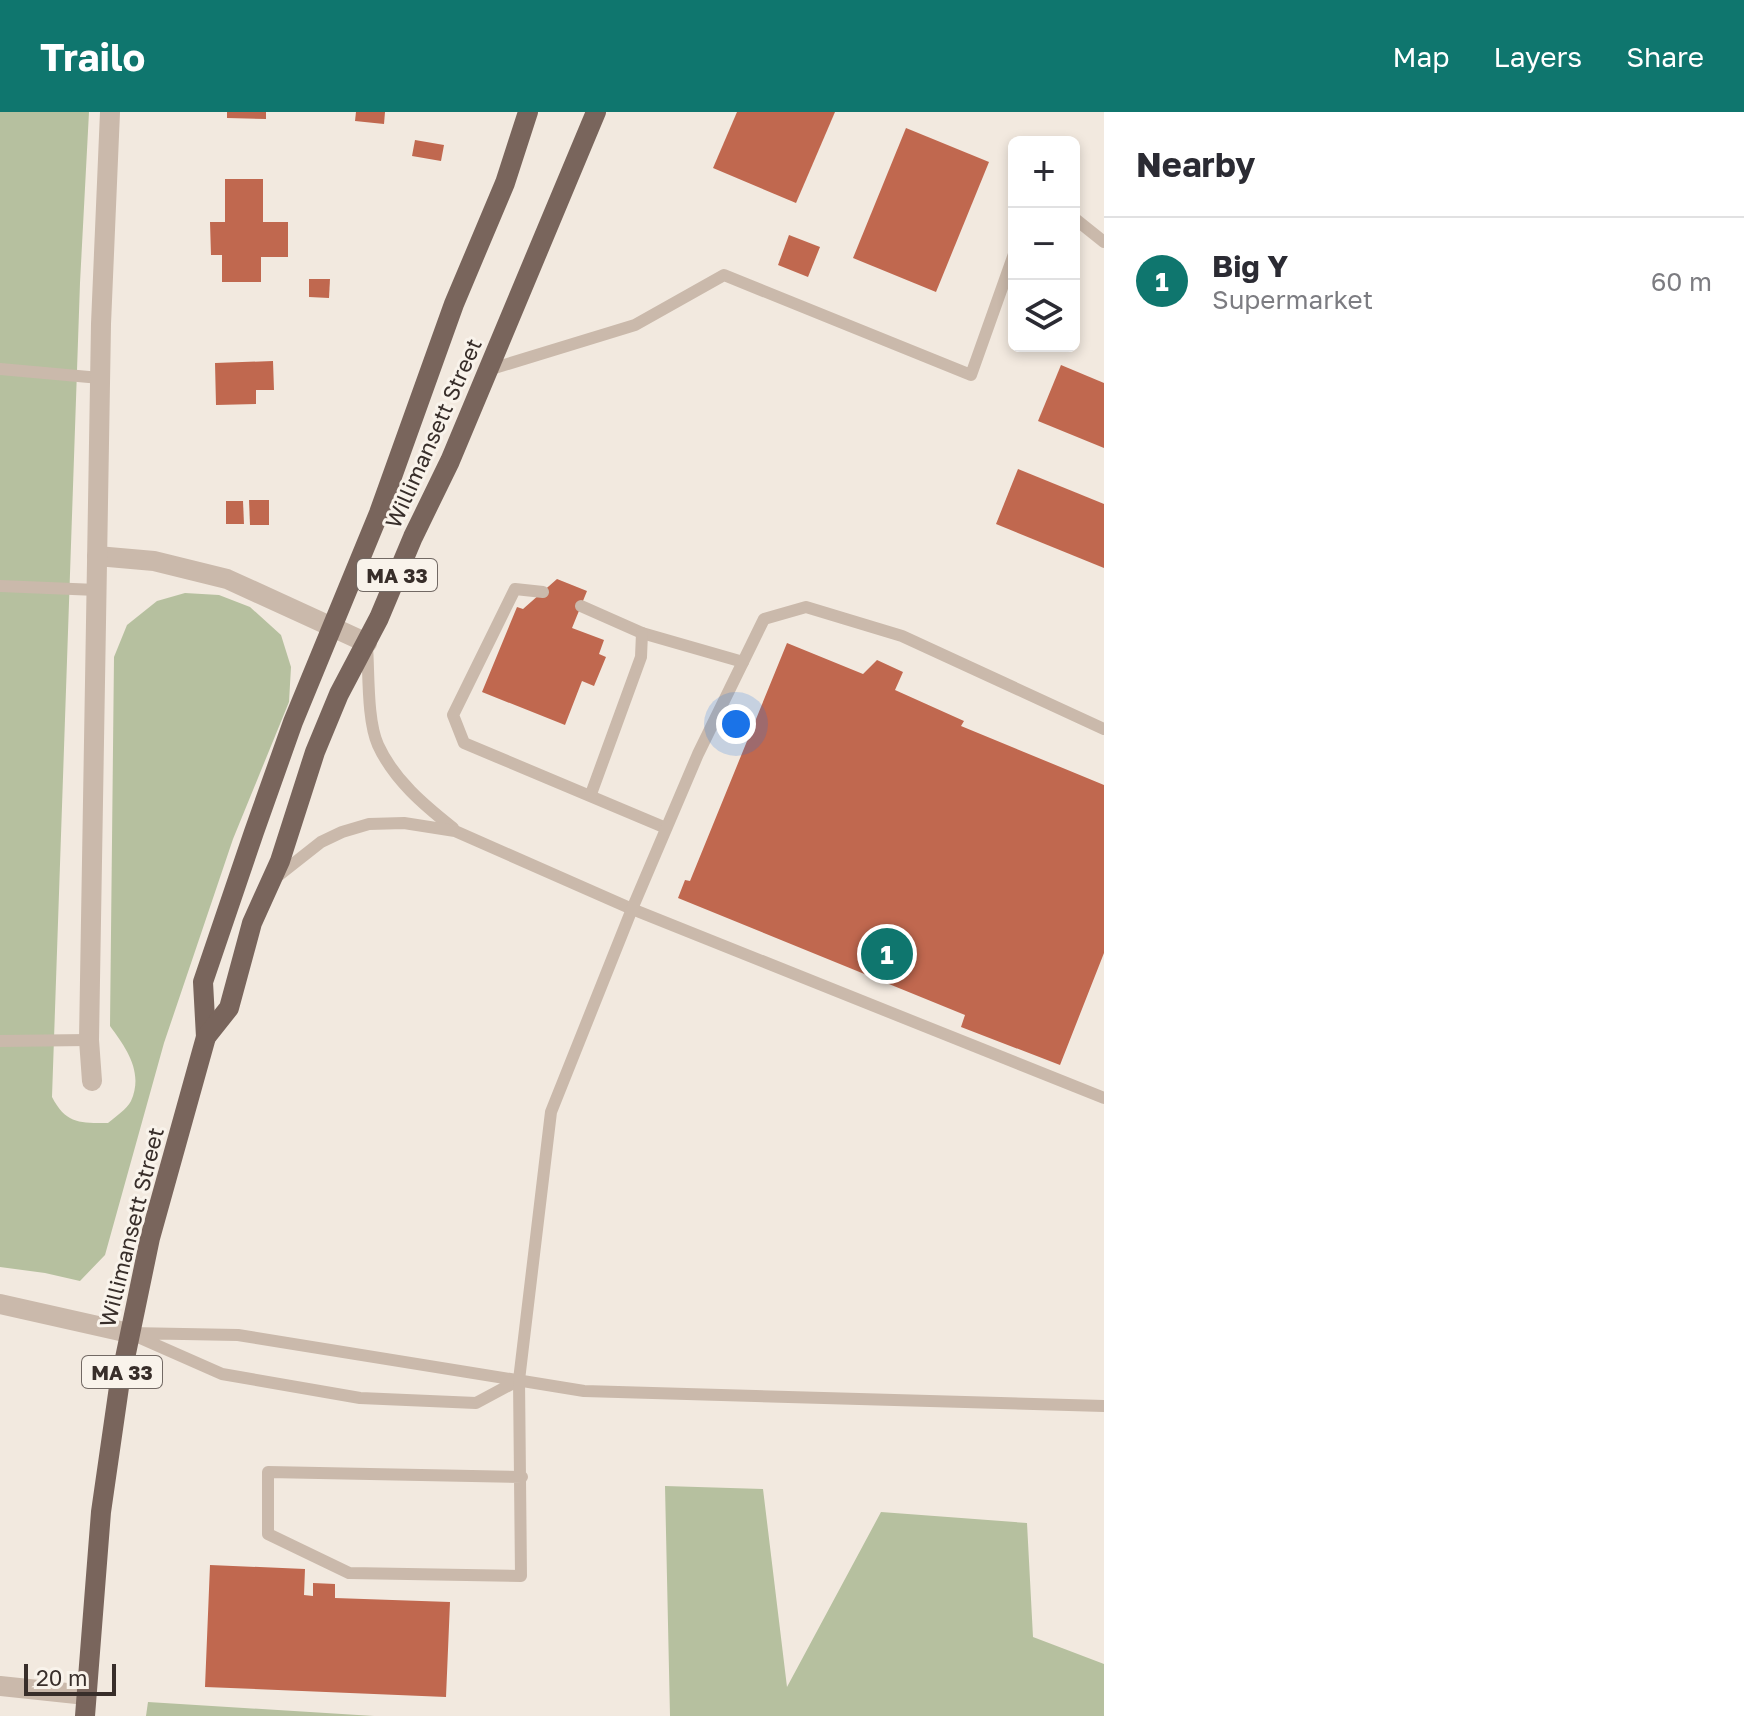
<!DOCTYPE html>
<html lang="en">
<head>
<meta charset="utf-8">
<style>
  :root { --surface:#fff; --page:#f7f7f7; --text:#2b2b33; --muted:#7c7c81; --line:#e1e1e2; --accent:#0f766e }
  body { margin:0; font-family:"Golos Text",sans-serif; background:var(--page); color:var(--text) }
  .controls { position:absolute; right:24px; top:24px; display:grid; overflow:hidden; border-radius:12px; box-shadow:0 4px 12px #0003 }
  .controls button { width:72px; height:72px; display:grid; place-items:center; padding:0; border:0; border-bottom:2px solid var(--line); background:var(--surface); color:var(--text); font:40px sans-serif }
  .scale { position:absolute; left:24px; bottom:20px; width:92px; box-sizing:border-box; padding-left:8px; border:4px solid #382e2a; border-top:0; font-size:22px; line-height:28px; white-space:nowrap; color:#382e2a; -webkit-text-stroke:6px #f9f3eb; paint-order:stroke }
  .you { position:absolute; left:736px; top:612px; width:28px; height:28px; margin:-20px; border:6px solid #fff; border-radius:50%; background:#1a73e8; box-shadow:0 0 0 12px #1a73e833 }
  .badge { display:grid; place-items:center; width:52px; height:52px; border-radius:50%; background:var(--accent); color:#fff; font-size:26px; font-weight:700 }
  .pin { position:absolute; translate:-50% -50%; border:4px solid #fff; box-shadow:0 2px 8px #0006 }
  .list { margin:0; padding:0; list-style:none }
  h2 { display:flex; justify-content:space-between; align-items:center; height:104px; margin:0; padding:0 32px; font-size:34px }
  h2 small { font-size:26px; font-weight:400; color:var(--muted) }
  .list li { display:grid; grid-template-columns:52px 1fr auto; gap:24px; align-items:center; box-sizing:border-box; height:128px; padding:0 32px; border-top:2px solid var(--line) }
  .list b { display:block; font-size:30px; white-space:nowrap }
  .list p { margin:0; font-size:26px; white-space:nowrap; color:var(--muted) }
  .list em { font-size:26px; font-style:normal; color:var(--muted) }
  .icon { flex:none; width:44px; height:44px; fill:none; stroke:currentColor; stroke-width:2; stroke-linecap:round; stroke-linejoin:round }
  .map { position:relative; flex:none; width:1104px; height:1604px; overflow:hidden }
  header { display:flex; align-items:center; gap:48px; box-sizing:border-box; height:112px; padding:0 40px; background:var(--accent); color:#fff }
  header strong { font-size:38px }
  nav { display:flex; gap:44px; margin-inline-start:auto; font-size:28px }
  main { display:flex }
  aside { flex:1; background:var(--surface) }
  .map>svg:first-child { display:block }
  .green { fill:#b6c09f }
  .building { fill:#c0684f }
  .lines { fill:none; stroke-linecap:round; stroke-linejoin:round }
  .service { stroke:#cab9ab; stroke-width:12 }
  .minor { stroke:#cab9ab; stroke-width:20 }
  .primary { stroke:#79655c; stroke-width:20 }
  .labels { text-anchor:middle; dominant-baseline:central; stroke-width:6; stroke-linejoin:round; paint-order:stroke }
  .shield { fill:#f9f3eb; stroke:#726964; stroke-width:2 }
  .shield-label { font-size:20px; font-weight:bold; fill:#382e2a }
  .street-label { font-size:22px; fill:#382e2a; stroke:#f9f3eb }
</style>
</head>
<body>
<header>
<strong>Trailo</strong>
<nav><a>Map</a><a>Layers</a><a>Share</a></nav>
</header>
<main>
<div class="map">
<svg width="1104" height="1604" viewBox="0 0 1104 1604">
  <rect width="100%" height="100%" fill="#f2e9df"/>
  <!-- green -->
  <g class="green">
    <path d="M0 0H89L80 171 52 985C66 1012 80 1011 108 1011 115 1005 127 997 131 989 144 960 126 936 110 914L114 545 127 513 157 489 185 481 219 483 250 495 281 523 291 555 289 590 233 727 164 931 105 1143 80 1169 45 1161 0 1155Z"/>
    <polygon points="665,1374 763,1377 787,1575 881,1400 1027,1411 1033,1525 1104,1552 1104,1604 670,1604"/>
    <polygon points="148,1590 374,1604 146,1604"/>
  </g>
  <!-- building -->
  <g class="building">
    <polygon points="227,0 266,0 266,7 227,6"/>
    <polygon points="356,0 385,0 384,12 355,9"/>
    <polygon points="737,0 835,0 796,91 713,56"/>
    <polygon points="906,16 989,50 936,180 853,146"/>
    <polygon points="415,28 444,33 441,49 412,44"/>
    <polygon points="225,67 263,67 263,110 288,110 288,145 261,145 261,170 222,170 222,143 211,143 210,110 225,110"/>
    <polygon points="789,123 820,135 808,165 778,153"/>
    <polygon points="309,167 330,167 329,186 309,185"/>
    <polygon points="273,249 274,278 256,278 256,292 216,293 215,251"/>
    <polygon points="1061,253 1104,271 1104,336 1038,309"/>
    <polygon points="1018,357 1104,392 1104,456 996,412"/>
    <polygon points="249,388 269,388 269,413 250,413"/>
    <polygon points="226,389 243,389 244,412 226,412"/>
    <polygon points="557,467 587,479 572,516 604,528 599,542 606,545 594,574 582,569 565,613 482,580 517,495 523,497"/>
    <polygon points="787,531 863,562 877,548 903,560 895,578 964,609 961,614 1104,673 1104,841 1060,953 961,915 965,903 678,786 685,768 690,769"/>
    <polygon points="210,1453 305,1457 304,1483 313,1484 313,1471 335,1472 335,1486 450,1490 446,1585 205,1575"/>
  </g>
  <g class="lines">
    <!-- service -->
    <g class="service">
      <polyline points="1074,106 1104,130"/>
      <polyline points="0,257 100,266"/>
      <polyline points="488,258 635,213 724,163 971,263 1014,142"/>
      <polyline points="0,474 97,478"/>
      <polyline points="543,480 515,477 453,603 464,631 666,716"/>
      <polyline points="581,494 642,521 743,550"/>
      <path d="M367 534C369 562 367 608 378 633 394 668 424 693 453 716"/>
      <polyline points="591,682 641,545 642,521"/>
      <polyline points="274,767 321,730 342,720 369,712 404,711 455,719 632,797 1104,986"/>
      <polyline points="0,929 89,928"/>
      <polyline points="519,1268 476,1291 360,1286 222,1262 129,1221 238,1223 584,1279 1104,1294"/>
      <polyline points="522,1365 268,1360 268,1422 349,1461 521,1464 519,1268 551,1000 632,797 698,642 764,507 806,495 902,524 1104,617"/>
    </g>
    <!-- minor -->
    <g class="minor">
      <polyline points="97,444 154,449 227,467 367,531"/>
      <polyline points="92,969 89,928 101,212 110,0"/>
      <polyline points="0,1192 129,1221"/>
      <polyline points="0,1574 86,1583"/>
    </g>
    <!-- primary -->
    <g class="primary">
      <polyline points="206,925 203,870 254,720 293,610 379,401 454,192 505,71 528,0"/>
      <polyline points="85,1604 101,1400 119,1275 150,1126 206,925 229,896 252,811 280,749 315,640 339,582 379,506 413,425 450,349 596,0"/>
    </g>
  </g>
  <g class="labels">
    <!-- shield labels -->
    <g class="shield">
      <rect x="357" y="447" width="80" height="32" rx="6"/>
      <rect x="82" y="1244" width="80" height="32" rx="6"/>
    </g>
    <g class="shield-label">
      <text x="397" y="463">MA 33</text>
      <text x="122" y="1260">MA 33</text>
    </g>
    <!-- street labels -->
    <g class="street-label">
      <text transform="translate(433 321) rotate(-66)">Willimansett Street</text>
      <text transform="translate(131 1115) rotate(-76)">Willimansett Street</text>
    </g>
  </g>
</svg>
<div class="controls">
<button>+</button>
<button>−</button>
<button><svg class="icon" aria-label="layers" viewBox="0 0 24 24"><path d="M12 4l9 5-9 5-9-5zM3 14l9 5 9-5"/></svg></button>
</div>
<div class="scale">20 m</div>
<div class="you"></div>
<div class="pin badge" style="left:887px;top:842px">1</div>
</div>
<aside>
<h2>Nearby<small></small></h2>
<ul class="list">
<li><span class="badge">1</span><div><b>Big Y</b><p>Supermarket</p></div><em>60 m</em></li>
</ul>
</aside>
</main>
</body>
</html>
